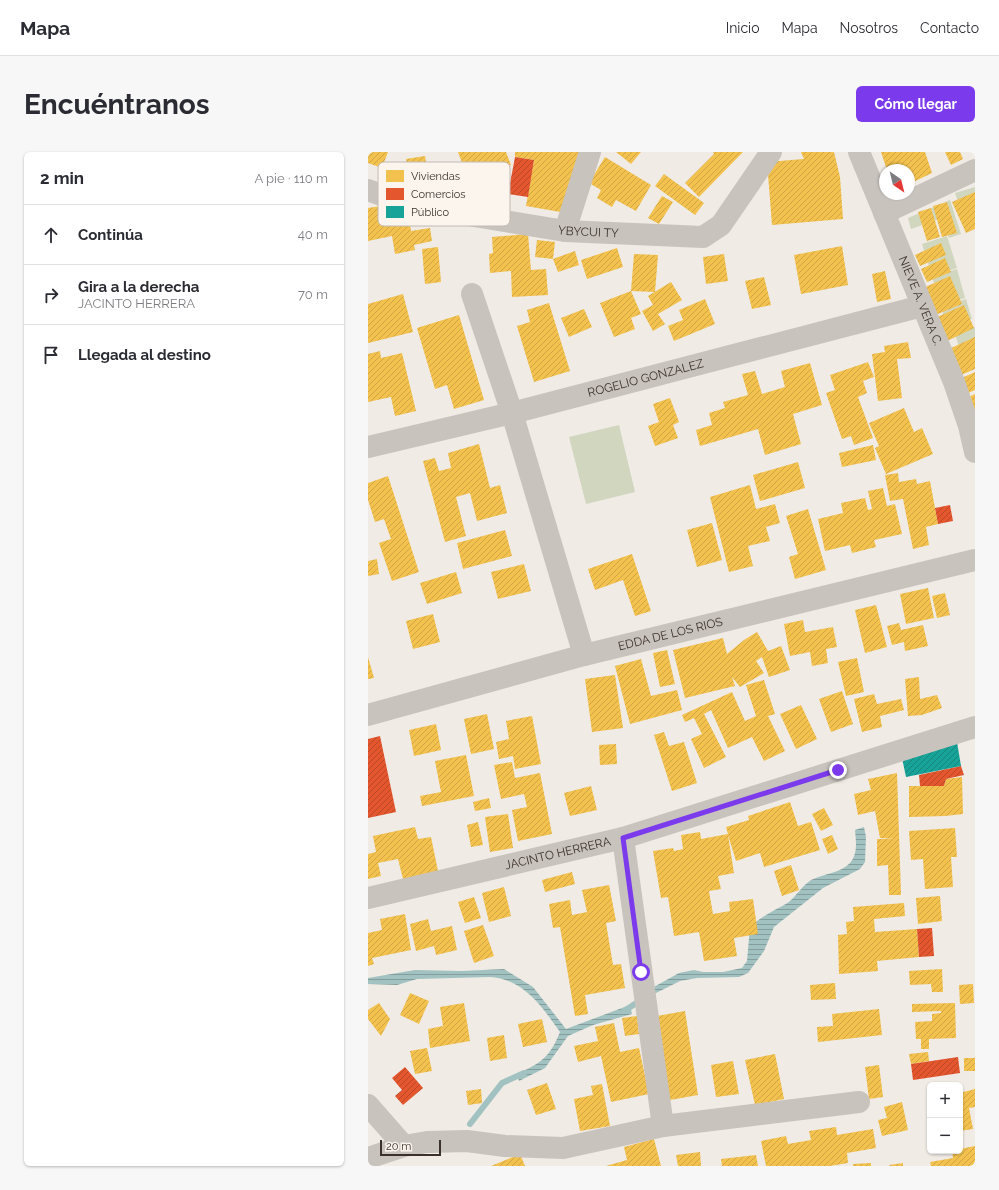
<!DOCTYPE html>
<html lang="es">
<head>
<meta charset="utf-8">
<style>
  :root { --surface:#fff; --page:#f7f7f7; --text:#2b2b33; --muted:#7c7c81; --line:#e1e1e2; --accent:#7c3aed }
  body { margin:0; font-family:Raleway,sans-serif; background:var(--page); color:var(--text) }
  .controls { position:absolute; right:12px; bottom:12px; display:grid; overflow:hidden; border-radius:6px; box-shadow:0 1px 3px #0004 }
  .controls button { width:36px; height:36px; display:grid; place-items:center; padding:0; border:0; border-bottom:1px solid var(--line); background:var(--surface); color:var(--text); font:20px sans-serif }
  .compass { position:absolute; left:511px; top:12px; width:36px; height:36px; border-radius:50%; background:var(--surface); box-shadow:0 1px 3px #0004; rotate:145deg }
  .scale { position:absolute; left:12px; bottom:10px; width:61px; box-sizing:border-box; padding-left:4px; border:2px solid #3b302b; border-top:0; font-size:11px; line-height:14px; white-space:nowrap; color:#3b302b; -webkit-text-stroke:3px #fbf5ee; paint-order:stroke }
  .stop { position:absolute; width:12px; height:12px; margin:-9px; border:3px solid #7c3aed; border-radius:50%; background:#fff }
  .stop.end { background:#7c3aed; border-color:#fff; box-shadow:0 1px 4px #0008 }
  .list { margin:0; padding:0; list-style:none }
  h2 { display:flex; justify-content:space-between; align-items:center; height:52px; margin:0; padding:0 16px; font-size:17px }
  h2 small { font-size:13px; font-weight:400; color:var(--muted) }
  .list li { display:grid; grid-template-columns:26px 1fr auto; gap:12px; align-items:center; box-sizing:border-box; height:60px; padding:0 16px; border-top:1px solid var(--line) }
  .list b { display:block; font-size:15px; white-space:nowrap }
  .list p { margin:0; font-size:13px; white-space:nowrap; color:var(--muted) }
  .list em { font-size:13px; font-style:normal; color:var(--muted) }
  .icon { flex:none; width:22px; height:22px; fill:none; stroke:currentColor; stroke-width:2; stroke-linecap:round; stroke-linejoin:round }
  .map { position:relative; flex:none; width:607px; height:1014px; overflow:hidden; border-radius:6px }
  header { display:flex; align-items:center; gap:24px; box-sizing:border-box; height:56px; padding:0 20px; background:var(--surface); border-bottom:1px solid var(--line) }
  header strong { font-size:19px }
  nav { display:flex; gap:22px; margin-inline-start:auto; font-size:14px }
  .intro { display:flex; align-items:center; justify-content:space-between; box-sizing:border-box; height:96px; padding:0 24px }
  h1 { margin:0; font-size:28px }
  .button { padding:10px 18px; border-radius:6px; background:var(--accent); color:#fff; font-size:14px; font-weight:700 }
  main { display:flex; gap:24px; padding:0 24px }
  aside { flex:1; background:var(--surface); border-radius:6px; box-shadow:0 1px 3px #0004 }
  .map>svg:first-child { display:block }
  .pitch { fill:#d1d6bf }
  .water { fill:url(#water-rules) }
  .homes { fill:url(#homes-hatch) }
  .shops { fill:url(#shops-hatch) }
  .public { fill:url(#public-hatch) }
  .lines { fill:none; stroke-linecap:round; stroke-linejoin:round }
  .stream { stroke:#a1c2c1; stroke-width:6 }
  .minor { stroke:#c9c3be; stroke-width:22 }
  .route { stroke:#7c3aed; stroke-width:5 }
  .labels { text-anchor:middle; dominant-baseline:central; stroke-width:4; stroke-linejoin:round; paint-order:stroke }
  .street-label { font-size:12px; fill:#3b302b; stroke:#fbf5ee }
  .key { fill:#fbf5ee; stroke:#c1bab4; stroke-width:1 }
  .key-label { font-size:11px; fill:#3b302b }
</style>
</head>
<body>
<header>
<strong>Mapa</strong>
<nav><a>Inicio</a><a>Mapa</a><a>Nosotros</a><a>Contacto</a></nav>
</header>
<div class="intro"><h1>Encuéntranos</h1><a class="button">Cómo llegar</a></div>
<main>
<aside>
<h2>2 min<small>A pie · 110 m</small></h2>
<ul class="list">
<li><svg class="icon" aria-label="ahead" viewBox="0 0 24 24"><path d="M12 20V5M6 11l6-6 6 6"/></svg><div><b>Continúa</b></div><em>40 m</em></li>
<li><svg class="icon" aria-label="right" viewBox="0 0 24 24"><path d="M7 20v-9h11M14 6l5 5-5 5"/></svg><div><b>Gira a la derecha</b><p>JACINTO HERRERA</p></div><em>70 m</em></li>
<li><svg class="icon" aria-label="arrive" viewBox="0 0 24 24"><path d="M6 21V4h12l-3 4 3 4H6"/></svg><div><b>Llegada al destino</b></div></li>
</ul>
</aside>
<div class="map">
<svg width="607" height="1014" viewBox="0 0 607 1014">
  <defs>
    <pattern id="water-rules" width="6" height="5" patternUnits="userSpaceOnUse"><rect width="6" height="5" fill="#a1c2c1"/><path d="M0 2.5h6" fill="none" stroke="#849e9d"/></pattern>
    <pattern id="homes-hatch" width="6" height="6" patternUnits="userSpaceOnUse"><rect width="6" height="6" fill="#f2c14e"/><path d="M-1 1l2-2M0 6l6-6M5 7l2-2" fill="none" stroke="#d0a644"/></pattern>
    <pattern id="shops-hatch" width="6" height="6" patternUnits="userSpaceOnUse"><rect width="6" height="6" fill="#e4572e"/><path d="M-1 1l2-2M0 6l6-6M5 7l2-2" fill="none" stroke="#ba4827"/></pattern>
    <pattern id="public-hatch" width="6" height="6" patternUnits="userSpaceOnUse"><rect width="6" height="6" fill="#17a398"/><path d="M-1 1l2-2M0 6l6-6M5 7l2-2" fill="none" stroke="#16857c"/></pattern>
  </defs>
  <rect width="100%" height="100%" fill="#f0ebe5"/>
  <!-- pitch -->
  <g class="pitch">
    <polygon points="607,35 607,67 597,71 587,41"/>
    <polygon points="582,48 593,82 581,86 574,66 543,77 540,66"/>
    <polygon points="579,84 589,116 564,124 554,92"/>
    <polygon points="589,117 597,146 573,153 564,125"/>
    <polygon points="598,147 604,167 579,174 573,155"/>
    <polygon points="607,175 607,197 593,201 587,182"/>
    <polygon points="251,273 267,340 218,352 201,285"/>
  </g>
  <!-- water -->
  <g class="water">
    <path d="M496 675 498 685 497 710 492 717 455 736 406 775 396 799 380 821 371 825 329 826 312 829 286 842 284 836 311 821 326 818 335 820H355L374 816 379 809 382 775C393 764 408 758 421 750 429 743 434 734 443 728 455 722 473 721 482 711 490 702 488 689 487 678Z"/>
    <path d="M136 817 165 835 198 877 262 853 264 862 225 873 200 884 177 916 151 929 149 922C173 911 182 905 192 880 174 855 156 827 122 825L49 827 29 833 0 832V826L47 818 94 819Z"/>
  </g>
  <!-- homes -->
  <g class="homes">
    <polygon points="0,0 20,0 14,16 0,11"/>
    <polygon points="90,0 138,0 143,13 101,29"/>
    <polygon points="147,0 216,0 198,61 158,54 166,8 147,5"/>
    <polygon points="248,0 273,0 263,12"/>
    <polygon points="345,0 375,0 331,45 317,31 346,2"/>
    <polygon points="433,0 466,0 472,25 475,67 404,73 399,10 436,7"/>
    <polygon points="513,0 557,0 564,21 541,32 541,18 519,18"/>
    <polygon points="577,0 592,0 595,7 583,13"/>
    <polygon points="57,4 61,29 42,32 38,7"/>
    <polygon points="237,5 283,33 268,59 248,48 244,55 229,46 233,38 221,31"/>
    <polygon points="296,22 336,51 327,63 287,34"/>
    <polygon points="607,40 607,77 598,81 584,50"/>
    <polygon points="294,44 305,50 291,72 280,66"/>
    <polygon points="579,50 589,81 574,85 565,54"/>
    <polygon points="13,54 16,69 41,65 43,79 62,76 64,89 46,93 47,98 27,102 24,84 0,89 0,56"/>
    <polygon points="563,56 572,85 559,89 550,60"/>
    <polygon points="160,82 163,118 178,117 180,143 144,145 143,119 122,121 121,102 125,101 124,85"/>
    <polygon points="169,88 187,90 185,107 207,99 211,113 190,120 185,107 167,105"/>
    <polygon points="573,91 578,103 552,114 547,103"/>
    <polygon points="474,94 480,133 433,142 426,103"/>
    <polygon points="70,95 73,130 57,132 54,97"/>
    <polygon points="249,96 255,115 219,127 213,108"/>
    <polygon points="266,102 290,103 287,140 263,139"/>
    <polygon points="356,102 360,129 338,132 335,105"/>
    <polygon points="577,106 583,120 559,130 553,117"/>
    <polygon points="517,119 523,147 509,150 504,122"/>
    <polygon points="582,124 594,152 565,164 553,137"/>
    <polygon points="396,125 403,153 384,157 377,129"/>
    <polygon points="303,130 314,148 290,162 297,172 285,179 274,159 285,153 280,144"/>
    <polygon points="263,139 273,162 263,166 267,177 246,185 232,151"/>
    <polygon points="35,142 45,180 0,191 0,152"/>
    <polygon points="337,147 347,172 306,189 300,174 315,168 311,158"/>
    <polygon points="181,151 202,219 166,230 149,174 162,170 159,158"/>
    <polygon points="596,153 606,176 577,190 567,166"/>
    <polygon points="216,157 224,175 201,185 193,166"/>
    <polygon points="91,163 116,248 86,257 79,233 67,237 49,176"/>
    <polygon points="607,185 607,217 593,223 581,197"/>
    <polygon points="540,190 543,206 529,207 534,246 510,249 504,202 517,200 516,194"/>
    <polygon points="12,199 13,206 34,201 48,259 27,264 23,245 0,250 0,202"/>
    <polygon points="500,210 506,225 495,229 499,241 490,245 505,286 486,293 483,284 474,287 458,241 467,238 462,223"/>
    <polygon points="442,211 454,253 425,262 433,292 397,303 390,277 332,294 328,278 344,273 341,261 357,256 355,250 380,243 374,222 387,219 394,242 417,235 413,219"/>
    <polygon points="607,220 607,238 600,241 594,226"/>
    <polygon points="607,242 607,264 599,246"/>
    <polygon points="302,246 311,270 305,273 310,286 287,294 280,274 291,270 285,252"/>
    <polygon points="536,256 546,280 554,276 565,302 518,322 507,296 511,294 501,271"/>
    <polygon points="111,292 122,336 132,333 139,361 109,369 102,341 88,345 98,384 77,390 55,309 67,306 71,319 83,316 80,301"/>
    <polygon points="505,293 508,308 474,315 471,301"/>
    <polygon points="430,310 437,336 392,349 385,323"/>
    <polygon points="530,321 531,330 548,327 549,332 562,329 570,372 558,375 561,393 545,397 535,347 522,349 517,323"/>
    <polygon points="20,324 51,420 24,429 11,391 23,387 16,367 7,370 0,348 0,331"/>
    <polygon points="382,333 388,357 407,352 412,371 398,375 402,389 380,394 385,414 361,420 342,345"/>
    <polygon points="515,336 519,354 527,352 534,382 506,388 508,395 484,401 482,393 457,399 450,367 475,361 473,351 497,346 500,358 504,357 500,339"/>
    <polygon points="440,357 458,418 427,427 421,405 430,402 418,364"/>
    <polygon points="344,371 354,408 329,415 319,378"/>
    <polygon points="137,378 144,404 95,417 89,391"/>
    <polygon points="264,402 283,459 267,464 255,428 227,438 220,417"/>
    <polygon points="9,407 11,422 0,424 0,409"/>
    <polygon points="156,412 163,439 130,447 123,420"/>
    <polygon points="88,420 94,441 59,452 52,431"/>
    <polygon points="560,436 566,466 538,472 532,442"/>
    <polygon points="577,441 582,463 569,466 564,444"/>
    <polygon points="508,453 519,495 497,501 487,458"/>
    <polygon points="65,462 72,490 45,497 38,469"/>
    <polygon points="435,468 437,480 465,475 469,495 458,497 460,511 444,514 442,500 422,504 416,472"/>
    <polygon points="531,471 533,478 555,473 560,494 537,499 536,490 524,493 519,474"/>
    <polygon points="389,480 400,499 413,494 422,518 401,525 394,505 388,509 396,521 372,535 364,525 367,534 317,546 305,498 355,486 359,502 376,488"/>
    <polygon points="299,498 307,532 292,535 285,501"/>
    <polygon points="0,505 6,526 0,527"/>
    <polygon points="489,506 496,540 478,544 470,510"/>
    <polygon points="273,507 283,544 309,538 314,558 262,572 247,514"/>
    <polygon points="247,523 255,576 224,580 217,527"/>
    <polygon points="551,525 552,547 569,543 574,556 554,563 540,564 537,527"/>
    <polygon points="396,528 407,562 400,564 417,599 396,609 384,585 360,596 343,558 336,562 358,605 336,616 323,587 334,582 326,566 317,570 314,563 364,540 377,569 388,564 378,533"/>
    <polygon points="474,539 485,572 463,580 451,547"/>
    <polygon points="506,542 509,552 533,547 536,558 512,564 514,575 494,580 486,547"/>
    <polygon points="433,553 449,587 428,597 412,562"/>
    <polygon points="119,562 126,597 103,602 96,567"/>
    <polygon points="164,564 173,612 147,617 145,604 131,607 128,590 141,587 138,569"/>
    <polygon points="68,572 73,598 46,604 41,578"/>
    <polygon points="296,580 301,594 316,590 329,631 304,639 286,583"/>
    <polygon points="248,592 249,612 232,613 231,593"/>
    <polygon points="98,603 106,644 54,654 52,644 73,640 67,609"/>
    <polygon points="144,610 147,626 172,621 184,682 150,689 144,658 159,655 156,642 133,647 126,613"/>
    <polygon points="529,621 533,743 521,743 520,713 509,714 509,687 527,687 512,686 507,659 490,663 486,642 503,638 500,627"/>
    <polygon points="594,625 595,662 577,664 541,665 541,634 576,634 578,627"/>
    <polygon points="223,634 229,658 202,664 196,641"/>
    <polygon points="121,646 123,656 107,659 105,650"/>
    <polygon points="422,650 430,674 443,670 452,698 396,715 392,701 368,709 360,683 366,721 350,724 353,737 341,739 345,762 362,759 361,750 385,747 390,782 366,786 369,804 336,809 331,780 306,784 300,745 293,746 285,699 305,696 306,699 315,697 313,683 332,680 333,687 360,682 358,675 381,668 380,664"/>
    <polygon points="456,656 465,673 453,679 444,662"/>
    <polygon points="140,662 145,696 122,700 117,665"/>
    <polygon points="110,670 115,693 103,695 99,673"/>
    <polygon points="47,675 50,687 63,685 70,719 35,727 30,707 10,711 13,724 0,727 0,702 8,700 5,684"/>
    <polygon points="587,676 589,705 583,705 585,735 557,737 555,707 543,708 541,679"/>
    <polygon points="464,683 470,697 460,702 454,687"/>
    <polygon points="423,713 431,738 414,744 406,719"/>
    <polygon points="204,720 207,732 177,740 174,728"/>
    <polygon points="241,733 248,769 238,771 245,813 253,812 257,836 217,843 220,862 207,864 192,775 185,776 181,752 202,748 204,763 219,760 214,738"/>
    <polygon points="136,735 143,764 121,770 114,741"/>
    <polygon points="572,744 574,769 550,772 548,746"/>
    <polygon points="106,745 113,766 97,771 90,750"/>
    <polygon points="536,751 537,764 506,767 507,780 549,777 551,805 509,809 510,819 471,822 470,783 479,782 478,770 486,769 485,755"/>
    <polygon points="37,762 43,798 4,806 6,812 0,814 0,781 14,778 12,767"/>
    <polygon points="60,767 63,779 84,774 89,798 68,803 66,794 48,799 42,772"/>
    <polygon points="115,773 126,804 106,811 96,779"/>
    <polygon points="574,817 575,840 564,840 563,832 542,833 541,819"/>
    <polygon points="467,831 468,847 443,848 442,833"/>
    <polygon points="605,832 606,851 592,852 591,833"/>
    <polygon points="42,841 61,849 51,872 32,863"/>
    <polygon points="11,851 22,867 13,884 0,867 0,858"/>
    <polygon points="96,851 102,889 62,896 60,877 75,874 72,855"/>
    <polygon points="587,851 588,886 561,887 561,897 553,897 553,887 548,887 547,870 564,869 564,862 573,861 573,859 544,860 544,852"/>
    <polygon points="511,857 514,883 450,890 449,875 465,874 464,862"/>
    <polygon points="317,859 330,943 302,948 289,864"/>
    <polygon points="269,864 271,882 257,884 254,866"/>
    <polygon points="174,867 179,890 155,895 150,872"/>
    <polygon points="246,871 252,900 271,896 281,942 243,950 233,904 210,910 206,894 230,889 227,875"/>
    <polygon points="136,883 139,906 122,909 119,886"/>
    <polygon points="59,896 64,919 47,922 42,899"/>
    <polygon points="560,900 561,909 543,912 541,902"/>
    <polygon points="407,902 416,947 387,953 377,908"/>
    <rect x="596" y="906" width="11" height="13"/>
    <polygon points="365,909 371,942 348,945 343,913"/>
    <polygon points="511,913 515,945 501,947 497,915"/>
    <polygon points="179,931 188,957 168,963 159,938"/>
    <polygon points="234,932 242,974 212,979 206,947 225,943 223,934"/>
    <polygon points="113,937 114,951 100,953 98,939"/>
    <polygon points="607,937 607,955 601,956 605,977 592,979 592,941"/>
    <polygon points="534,950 540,978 514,984 510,968 519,966 516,955"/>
    <polygon points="468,975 469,983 505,977 508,996 479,1001 480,1011 462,1014 398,1014 393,989 418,984 420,992 443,988 441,979"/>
    <polygon points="286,987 293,1014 238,1014 259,1008 256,995"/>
    <polygon points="607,994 607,1014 563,1014 562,1010 585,1006 584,999 592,999 592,997"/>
    <polygon points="332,1000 333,1014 310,1014 308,1003"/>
    <polygon points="152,1002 157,1014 123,1014"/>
    <polygon points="388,1003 390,1014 354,1014 353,1007"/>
    <polygon points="503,1011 503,1014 485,1014 485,1012"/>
    <polygon points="535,1011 535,1014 522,1014 521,1013"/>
  </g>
  <!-- shops -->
  <g class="shops">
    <polygon points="147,5 166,8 160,45 140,42"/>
    <polygon points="582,353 585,369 570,372 567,356"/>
    <polygon points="12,584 28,660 0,666 0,587"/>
    <polygon points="593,614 596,623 578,627 576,634 552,634 551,623"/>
    <polygon points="564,776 566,804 551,805 549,777"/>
    <polygon points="590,905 592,921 545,928 543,912"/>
    <polygon points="37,915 55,936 35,953 27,944 34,938 24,926"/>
  </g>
  <!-- public -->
  <polygon class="public" points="589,590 593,614 538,625 533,601"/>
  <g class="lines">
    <!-- stream -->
    <g class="stream">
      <polyline points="256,859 273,848"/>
      <polyline points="102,972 134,931 156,921"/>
    </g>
    <!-- minor -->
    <g class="minor">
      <path id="s1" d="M491 0 586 230 601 274 607 300"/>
      <path id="s2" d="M0 38 24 47 70 58 197 79 335 85 353 73 403 0"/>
      <polyline points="516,61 607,18"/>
      <polyline points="197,79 222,0"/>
      <polyline points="104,142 144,261 216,503"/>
      <path id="s3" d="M0 295 144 261 554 154"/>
      <path id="s4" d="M0 563 216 503 607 408"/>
      <polyline points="255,686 295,974"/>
      <path id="s5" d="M0 746 255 686 607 575"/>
      <polyline points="0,953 36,994"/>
      <polyline points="0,1006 36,994 59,990 99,989 137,994 195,996 295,974 491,950"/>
    </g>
  </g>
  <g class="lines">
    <!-- route -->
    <polyline class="route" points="273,820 255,686 470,618"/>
  </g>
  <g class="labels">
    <!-- street labels -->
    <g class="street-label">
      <text stroke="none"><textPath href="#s2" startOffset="225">YBYCUI TY</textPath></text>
      <text stroke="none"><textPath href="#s1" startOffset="161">NIEVE A. VERA C.</textPath></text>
      <text stroke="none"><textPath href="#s3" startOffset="286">ROGELIO GONZALEZ</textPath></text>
      <text stroke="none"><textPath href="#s4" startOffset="313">EDDA DE LOS RIOS</textPath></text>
      <text stroke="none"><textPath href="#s5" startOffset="195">JACINTO HERRERA</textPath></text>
    </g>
  </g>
  <!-- legend -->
  <rect x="10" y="10" width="132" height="64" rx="6" class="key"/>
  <rect x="18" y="18" width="18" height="12" fill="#f2c14e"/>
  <rect x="18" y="36" width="18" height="12" fill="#e4572e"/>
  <rect x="18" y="54" width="18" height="12" fill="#17a398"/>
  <g class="key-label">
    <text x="43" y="28">Viviendas</text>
    <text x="43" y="46">Comercios</text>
    <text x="43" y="64">Público</text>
  </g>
</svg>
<div class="controls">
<button>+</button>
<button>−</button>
</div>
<svg class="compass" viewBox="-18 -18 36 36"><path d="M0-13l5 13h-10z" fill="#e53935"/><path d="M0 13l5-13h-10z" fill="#7c7c81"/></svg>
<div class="scale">20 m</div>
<div class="stop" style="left:273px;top:820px"></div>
<div class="stop end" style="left:470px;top:618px"></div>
</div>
</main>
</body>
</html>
